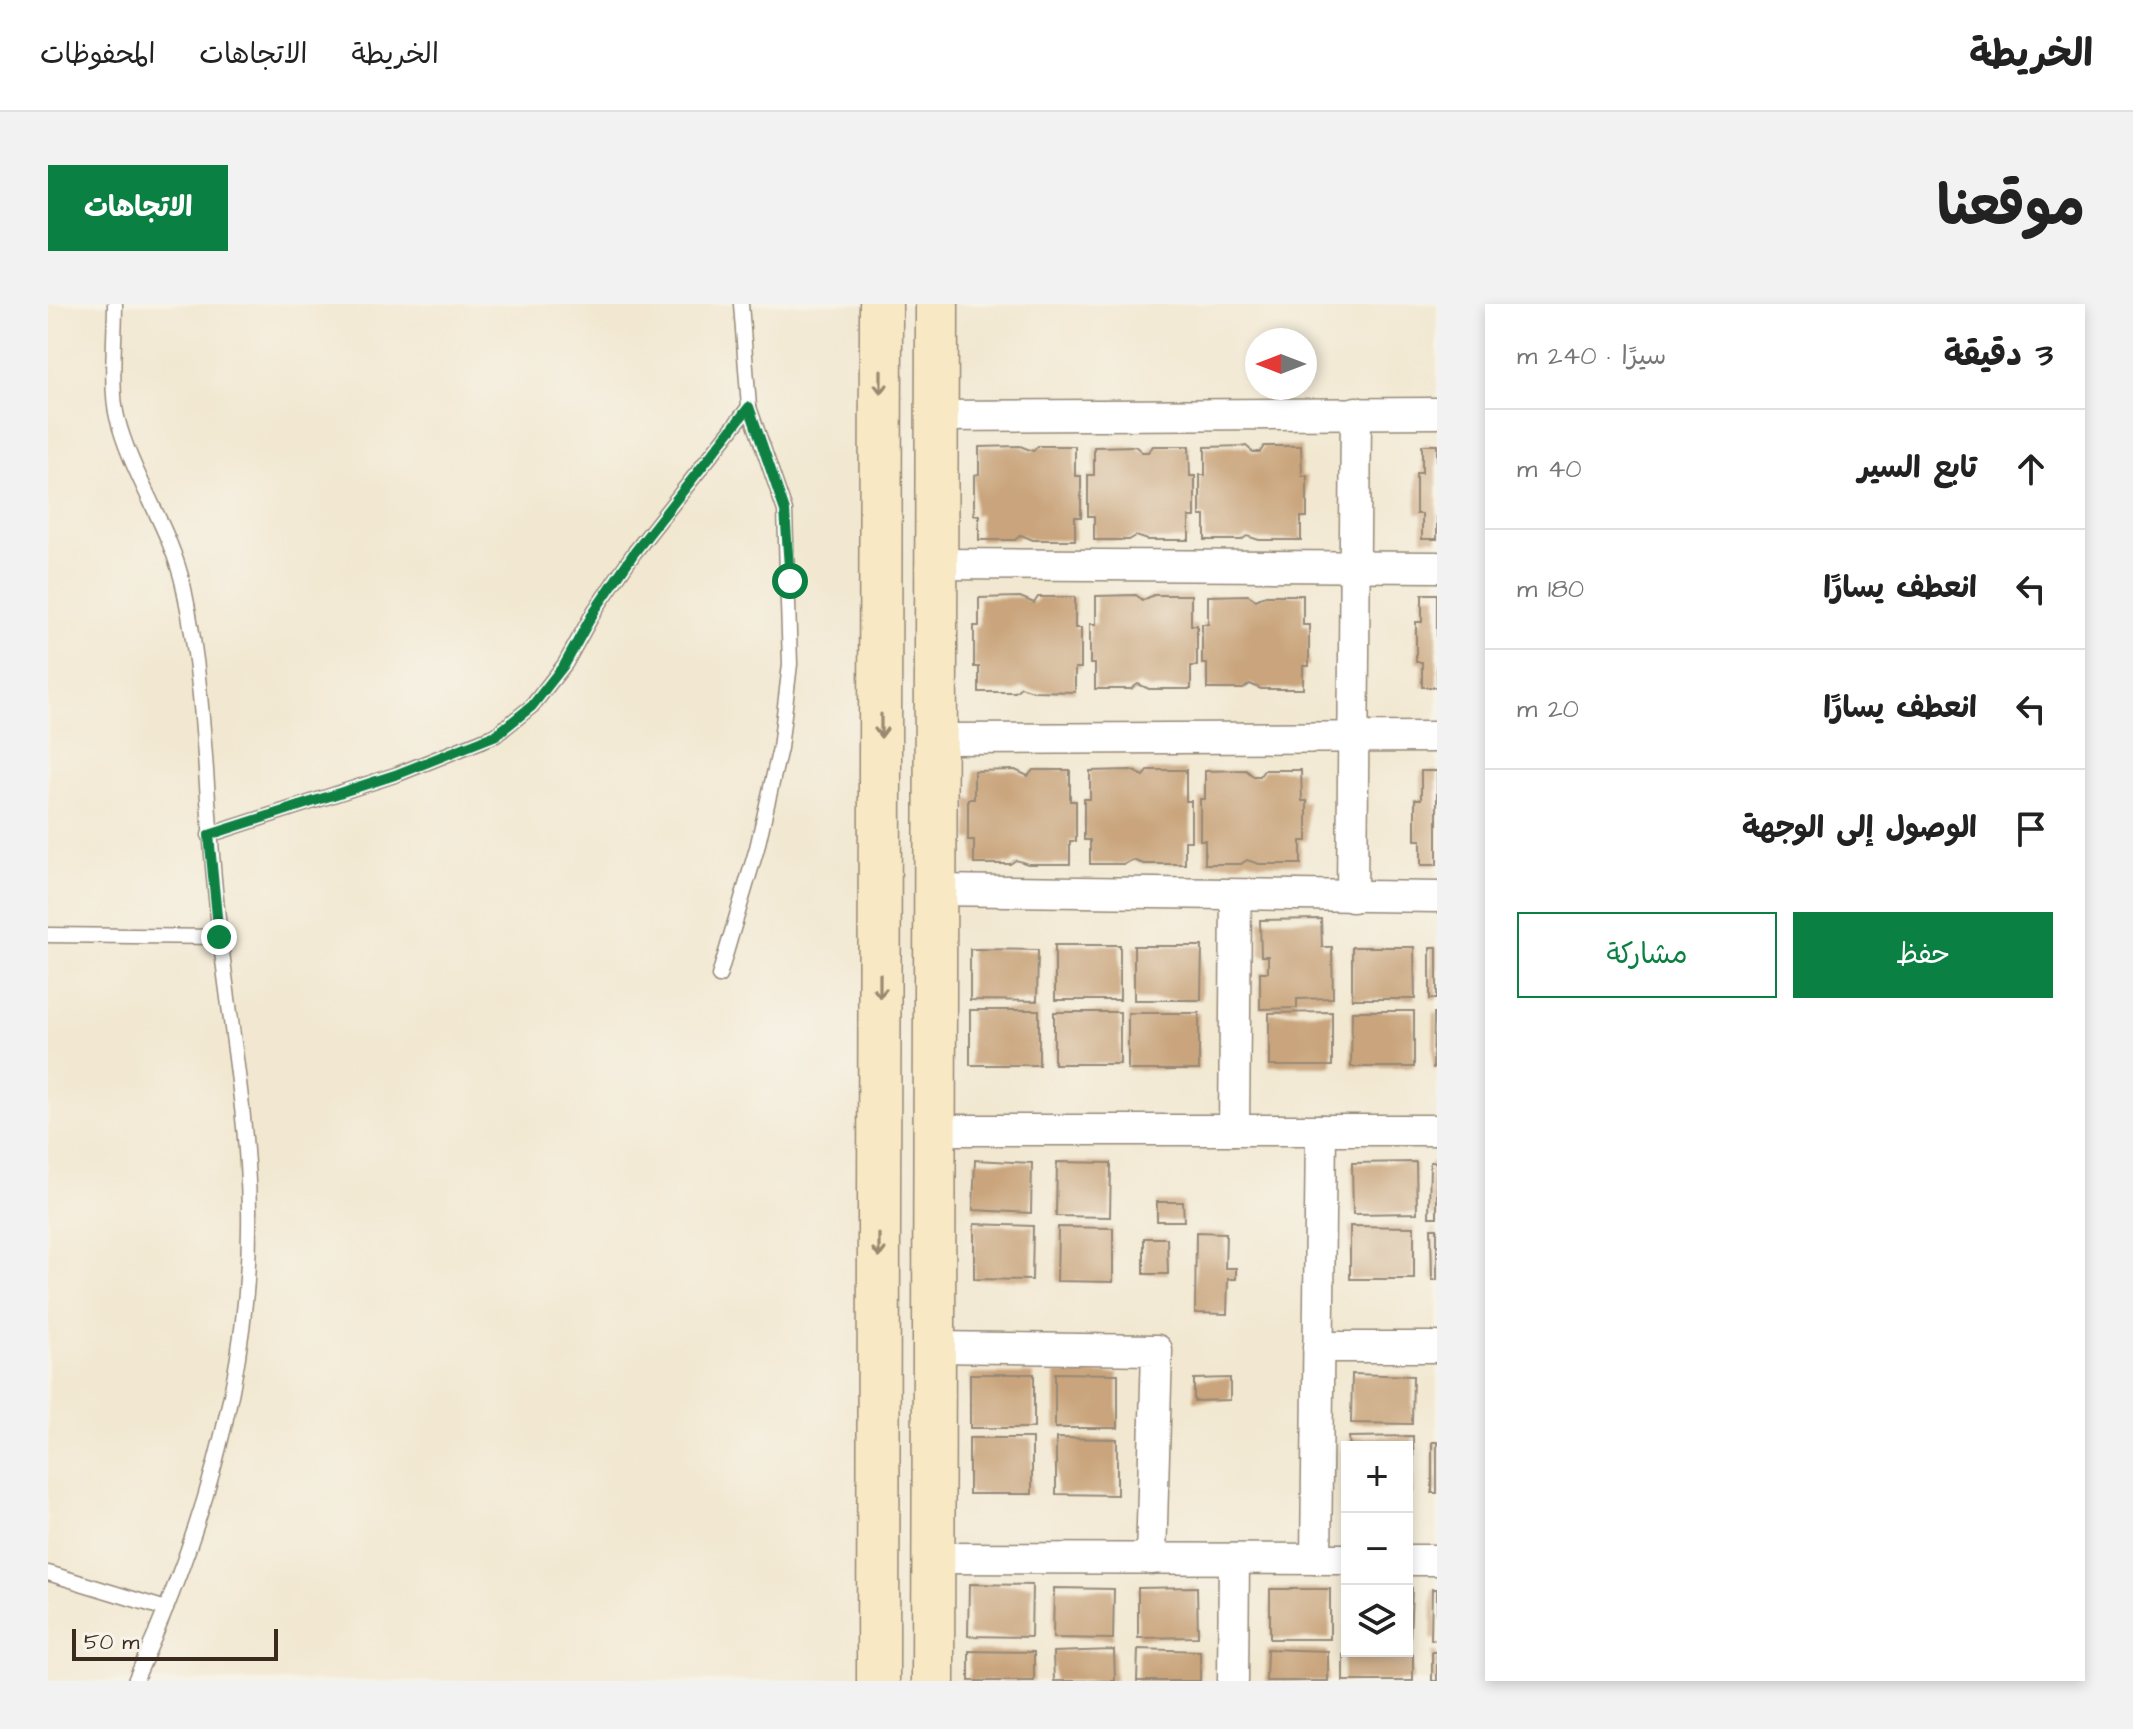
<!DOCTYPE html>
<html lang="ar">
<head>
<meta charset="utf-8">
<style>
  :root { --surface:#fff; --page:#f2f2f2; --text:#222; --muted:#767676; --line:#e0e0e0; --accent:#0b8043 }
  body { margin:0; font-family:"Architects Daughter","Playpen Sans Arabic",sans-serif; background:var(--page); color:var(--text); direction:rtl }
  .controls { position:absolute; right:24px; bottom:24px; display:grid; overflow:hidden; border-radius:0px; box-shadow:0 4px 12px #0003 }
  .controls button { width:72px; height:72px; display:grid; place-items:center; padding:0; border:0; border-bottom:2px solid var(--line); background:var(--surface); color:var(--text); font:40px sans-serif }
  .compass { position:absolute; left:1197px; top:24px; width:72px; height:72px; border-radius:50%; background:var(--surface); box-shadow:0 4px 12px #0003; rotate:270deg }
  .scale { position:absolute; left:24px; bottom:20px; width:206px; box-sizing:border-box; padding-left:8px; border:4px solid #3b2a1e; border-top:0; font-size:22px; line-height:28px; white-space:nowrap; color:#3b2a1e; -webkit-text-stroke:6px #f7f3e8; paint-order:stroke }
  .stop { position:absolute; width:24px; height:24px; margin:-18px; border:6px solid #0b8043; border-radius:50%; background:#fff }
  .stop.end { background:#0b8043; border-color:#fff; box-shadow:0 2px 8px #0008 }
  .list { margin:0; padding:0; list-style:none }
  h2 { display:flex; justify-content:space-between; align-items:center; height:104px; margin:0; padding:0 32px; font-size:34px }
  h2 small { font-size:26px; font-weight:400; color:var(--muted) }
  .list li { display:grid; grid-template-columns:52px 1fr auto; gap:24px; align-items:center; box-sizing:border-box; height:120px; padding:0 32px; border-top:2px solid var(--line) }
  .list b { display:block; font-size:30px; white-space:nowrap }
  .list em { font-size:26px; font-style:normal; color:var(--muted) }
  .actions { display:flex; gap:16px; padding:24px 32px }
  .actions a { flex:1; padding:18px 0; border:2px solid var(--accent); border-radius:0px; text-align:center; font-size:28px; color:var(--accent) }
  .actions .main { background:var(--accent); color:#fff }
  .icon { flex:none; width:44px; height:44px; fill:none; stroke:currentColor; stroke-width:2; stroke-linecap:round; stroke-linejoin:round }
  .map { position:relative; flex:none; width:1389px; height:1377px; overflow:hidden; direction:ltr; border-radius:0px }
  header { display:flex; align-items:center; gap:48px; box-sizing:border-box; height:112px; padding:0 40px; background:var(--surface); border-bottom:2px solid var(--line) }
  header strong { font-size:38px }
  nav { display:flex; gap:44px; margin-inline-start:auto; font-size:28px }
  .intro { display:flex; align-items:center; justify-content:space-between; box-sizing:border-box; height:192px; padding:0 48px }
  h1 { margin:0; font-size:56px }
  .button { padding:20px 36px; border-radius:0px; background:var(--accent); color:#fff; font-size:28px; font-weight:700 }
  main { display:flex; gap:48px; padding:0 48px }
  aside { flex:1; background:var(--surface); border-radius:0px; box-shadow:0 4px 12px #0003 }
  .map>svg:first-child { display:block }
  .building { fill:#c9a47b }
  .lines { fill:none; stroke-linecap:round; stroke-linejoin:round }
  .lane-casing { stroke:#968978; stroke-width:17 }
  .street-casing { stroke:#968978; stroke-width:33 }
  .secondary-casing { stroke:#968978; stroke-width:45 }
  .lane { stroke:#fff; stroke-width:14 }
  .street { stroke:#fff; stroke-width:30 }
  .secondary { stroke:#f8e8c3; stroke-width:42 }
  .oneway { stroke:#9a8970 }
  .route { stroke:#0b8043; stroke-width:10 }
</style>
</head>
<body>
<header>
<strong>الخريطة</strong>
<nav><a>الخريطة</a><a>الاتجاهات</a><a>المحفوظات</a></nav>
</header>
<div class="intro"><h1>موقعنا</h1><a class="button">الاتجاهات</a></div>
<main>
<aside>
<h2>3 دقيقة<small>سيرًا · 240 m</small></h2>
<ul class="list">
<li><svg class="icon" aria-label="ahead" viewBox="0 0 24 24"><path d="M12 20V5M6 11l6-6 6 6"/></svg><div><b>تابع السير</b></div><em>40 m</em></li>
<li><svg class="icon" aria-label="left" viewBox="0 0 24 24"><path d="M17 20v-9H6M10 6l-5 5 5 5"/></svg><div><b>انعطف يسارًا</b></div><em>180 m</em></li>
<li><svg class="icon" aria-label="left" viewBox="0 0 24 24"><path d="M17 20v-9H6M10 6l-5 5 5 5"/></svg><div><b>انعطف يسارًا</b></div><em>20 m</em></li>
<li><svg class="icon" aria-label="arrive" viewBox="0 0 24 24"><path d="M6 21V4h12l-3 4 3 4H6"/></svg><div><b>الوصول إلى الوجهة</b></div></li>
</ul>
<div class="actions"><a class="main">حفظ</a><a>مشاركة</a></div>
</aside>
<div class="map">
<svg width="1389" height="1377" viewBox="0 0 1389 1377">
  <rect width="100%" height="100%" fill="#f7f3e8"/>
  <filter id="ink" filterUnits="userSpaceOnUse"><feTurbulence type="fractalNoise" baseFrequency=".0125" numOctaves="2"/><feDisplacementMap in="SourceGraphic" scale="16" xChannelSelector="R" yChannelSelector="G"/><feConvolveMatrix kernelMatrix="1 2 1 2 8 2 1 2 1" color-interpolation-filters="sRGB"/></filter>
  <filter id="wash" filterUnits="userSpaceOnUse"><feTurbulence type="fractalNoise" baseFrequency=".006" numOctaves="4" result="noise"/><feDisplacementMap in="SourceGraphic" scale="32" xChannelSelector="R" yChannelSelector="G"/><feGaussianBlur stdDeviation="1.8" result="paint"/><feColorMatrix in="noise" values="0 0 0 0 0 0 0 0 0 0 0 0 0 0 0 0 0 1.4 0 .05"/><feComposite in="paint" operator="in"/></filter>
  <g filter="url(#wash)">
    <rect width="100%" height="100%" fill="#f2e8d1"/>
    <g id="blocks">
      <!-- building -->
      <g class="building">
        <polygon points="1374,141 1389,141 1389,235 1374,235 1374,210 1368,210 1368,169 1374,169"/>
        <polygon points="972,142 985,147 990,142 1027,142 1027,172 1033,172 1033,213 1027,213 1027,236 985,236 973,231 967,236 931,236 931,211 926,211 926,171 931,170 931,143"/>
        <polygon points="1087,142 1094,148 1100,148 1105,142 1141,142 1142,172 1147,172 1147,213 1141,213 1141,236 1100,236 1088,232 1081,236 1046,236 1046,212 1040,212 1040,171 1046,171 1046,143"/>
        <polygon points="1198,142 1205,148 1212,148 1216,142 1253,142 1254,172 1259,172 1259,213 1253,213 1253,236 1211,236 1199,232 1193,236 1157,236 1157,212 1152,212 1152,171 1157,171 1157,143"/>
        <polygon points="1374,290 1389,290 1389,383 1374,383 1374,358 1368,358 1368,318 1374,318"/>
        <polygon points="1088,291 1095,296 1106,291 1143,291 1143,321 1149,321 1149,362 1143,362 1143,385 1101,385 1090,380 1083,385 1047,385 1047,360 1042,360 1042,320 1048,320 1048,292"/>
        <polygon points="1200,291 1208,296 1218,291 1255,291 1255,321 1261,321 1261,362 1255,362 1255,385 1213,385 1202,380 1195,385 1159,385 1159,360 1154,360 1154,320 1160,320 1160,292"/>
        <polygon points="972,293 986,299 990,293 1027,293 1027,324 1033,324 1033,364 1027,364 1027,388 985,387 973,383 967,388 931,388 931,363 926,363 926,322 931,322 931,294"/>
        <polygon points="967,466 980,472 985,466 1022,466 1022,497 1028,497 1028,537 1022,537 1022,560 980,560 968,556 962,560 926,560 926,536 920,536 920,495 926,495 926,467"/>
        <polygon points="1083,466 1096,472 1101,466 1138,466 1138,497 1143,497 1143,537 1137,537 1137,560 1096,560 1084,556 1077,560 1042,560 1042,536 1036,536 1036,495 1042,495 1042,467"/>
        <polygon points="1198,466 1205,472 1212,472 1216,466 1253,466 1254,497 1259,497 1259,537 1253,537 1253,560 1211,560 1199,556 1193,560 1157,560 1157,536 1152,536 1152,495 1157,495 1157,467"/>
        <polygon points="1373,467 1389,467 1389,561 1373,561 1373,536 1367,536 1367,495 1373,495"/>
        <polygon points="1273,615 1274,643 1284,643 1285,694 1249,695 1249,704 1212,705 1212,668 1220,668 1220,652 1213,652 1212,616"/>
        <rect x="1007" y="641" width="65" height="55"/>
        <polygon points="1086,642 1154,642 1153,696 1086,696"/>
        <polygon points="1304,643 1366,643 1367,695 1304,695"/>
        <rect x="1382" y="643" width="7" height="52"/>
        <polygon points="922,645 990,646 989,697 922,696"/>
        <rect x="922" y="706" width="69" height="55"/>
        <polygon points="1304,707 1366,707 1366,763 1303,763"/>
        <rect x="1006" y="708" width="66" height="52"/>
        <polygon points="1284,708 1284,762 1221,762 1221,709"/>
        <rect x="1080" y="709" width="71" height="57"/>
        <polygon points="1386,709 1389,709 1389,764 1385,764"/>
        <polygon points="927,856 984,859 983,909 925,906"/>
        <polygon points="1009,858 1063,859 1062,913 1008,912"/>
        <polygon points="1368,858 1369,909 1305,910 1304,859"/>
        <polygon points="1382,858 1389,858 1389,913 1381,913"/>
        <polygon points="1109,898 1135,898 1136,917 1109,917"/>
        <polygon points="926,920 985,922 984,976 926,975"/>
        <polygon points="1302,922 1366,923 1366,975 1302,975"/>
        <polygon points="1010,923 1065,924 1065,978 1009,977"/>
        <polygon points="1383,924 1389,924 1389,976 1384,976"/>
        <polygon points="1148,928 1178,929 1177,964 1188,964 1188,975 1180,975 1179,1010 1147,1009"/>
        <polygon points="1096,934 1119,934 1120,970 1096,970"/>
        <polygon points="1007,1069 1070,1070 1070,1124 1007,1124"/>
        <rect x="922" y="1070" width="64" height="54"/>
        <polygon points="1304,1070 1365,1072 1364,1120 1303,1119"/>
        <polygon points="1182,1074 1182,1096 1146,1097 1146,1075"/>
        <polygon points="1365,1132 1366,1187 1359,1187 1359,1143 1302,1143 1301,1133"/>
        <rect x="921" y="1134" width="63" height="56"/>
        <polygon points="1008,1134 1069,1135 1069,1191 1008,1190"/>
        <rect x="1384" y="1138" width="5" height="51"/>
        <polygon points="921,1280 984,1281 983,1333 920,1332"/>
        <polygon points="1149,1283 1150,1333 1090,1334 1090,1284"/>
        <polygon points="1006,1284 1066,1285 1065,1335 1005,1334"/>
        <polygon points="1359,1284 1364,1284 1362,1337 1359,1336"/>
        <rect x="1222" y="1285" width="60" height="50"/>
        <polygon points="1384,1285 1389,1285 1389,1336 1383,1335"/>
        <polygon points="1090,1345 1152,1347 1152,1377 1089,1377"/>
        <polygon points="1219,1345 1280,1347 1280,1377 1218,1377"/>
        <polygon points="1066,1346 1067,1377 1006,1377 1005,1348"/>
        <polygon points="921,1347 986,1348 986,1377 921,1377"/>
        <rect x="1384" y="1348" width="5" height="29"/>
        <rect x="1295" y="1350" width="70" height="27"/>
      </g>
    </g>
  </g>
  <g filter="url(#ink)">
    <use href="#blocks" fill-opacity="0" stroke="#968978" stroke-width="2"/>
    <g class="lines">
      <!-- lane casing -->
      <g class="lane-casing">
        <g id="lane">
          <path d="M67 0C67 31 62 85 69 113 83 171 124 226 136 285 158 387 157 492 168 595 178 699 199 801 201 905 204 1069 154 1230 87 1377"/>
          <polyline points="161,531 350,470 448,431 484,402 517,360 547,306 586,249 701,103"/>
          <polyline points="0,631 171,633"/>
          <polyline points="671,672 709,544 732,444 742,360 737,207 701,103 693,0"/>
          <polyline points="0,1269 118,1305"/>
        </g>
      </g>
      <!-- street casing -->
      <g class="street-casing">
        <g id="street">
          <polyline points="888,112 1389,109"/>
          <polyline points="888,260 1389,263"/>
          <polyline points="887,435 1389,433"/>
          <polyline points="887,586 1389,593"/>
          <polyline points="1304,593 1308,108"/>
          <polyline points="886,826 1389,826"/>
          <polyline points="1186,826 1188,593"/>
          <polyline points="886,1043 1109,1046 1103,1255"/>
          <polyline points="1270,1043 1389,1043"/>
          <polyline points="885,1254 1299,1255"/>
          <polyline points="1268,1255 1273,826"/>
          <polyline points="1359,1256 1389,1256"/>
          <polyline points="1185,1377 1186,1255"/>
        </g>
      </g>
      <!-- secondary casing -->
      <g class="secondary-casing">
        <g id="secondary">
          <polyline points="830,1377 833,0"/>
          <polyline points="885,1377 889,0"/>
        </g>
      </g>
      <!-- lane -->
      <use href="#lane" class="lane"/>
      <!-- street -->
      <use href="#street" class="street"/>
      <!-- secondary -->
      <use href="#secondary" class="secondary"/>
    </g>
    <!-- one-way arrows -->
    <defs><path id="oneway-shaft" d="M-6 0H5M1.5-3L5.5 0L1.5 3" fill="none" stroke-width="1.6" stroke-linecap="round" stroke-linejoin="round" transform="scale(2)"/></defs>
    <g class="oneway">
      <use href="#oneway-shaft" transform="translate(833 78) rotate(90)"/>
      <use href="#oneway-shaft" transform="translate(833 422) rotate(90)"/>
      <use href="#oneway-shaft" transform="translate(832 682) rotate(90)"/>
      <use href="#oneway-shaft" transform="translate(831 942) rotate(90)"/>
    </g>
  </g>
  <g class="lines" filter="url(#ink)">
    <!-- route -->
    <polyline class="route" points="171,633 161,531 350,470 448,431 484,402 517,360 547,306 586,249 701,103 737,207 742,277"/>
  </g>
</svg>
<div class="controls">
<button>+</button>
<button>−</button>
<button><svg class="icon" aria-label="layers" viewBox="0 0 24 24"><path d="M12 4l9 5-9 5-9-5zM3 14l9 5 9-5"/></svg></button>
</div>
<svg class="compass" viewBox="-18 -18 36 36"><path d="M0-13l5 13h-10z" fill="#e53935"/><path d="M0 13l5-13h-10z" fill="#767676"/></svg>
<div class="scale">50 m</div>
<div class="stop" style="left:742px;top:277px"></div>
<div class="stop end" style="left:171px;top:633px"></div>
</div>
</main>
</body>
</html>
